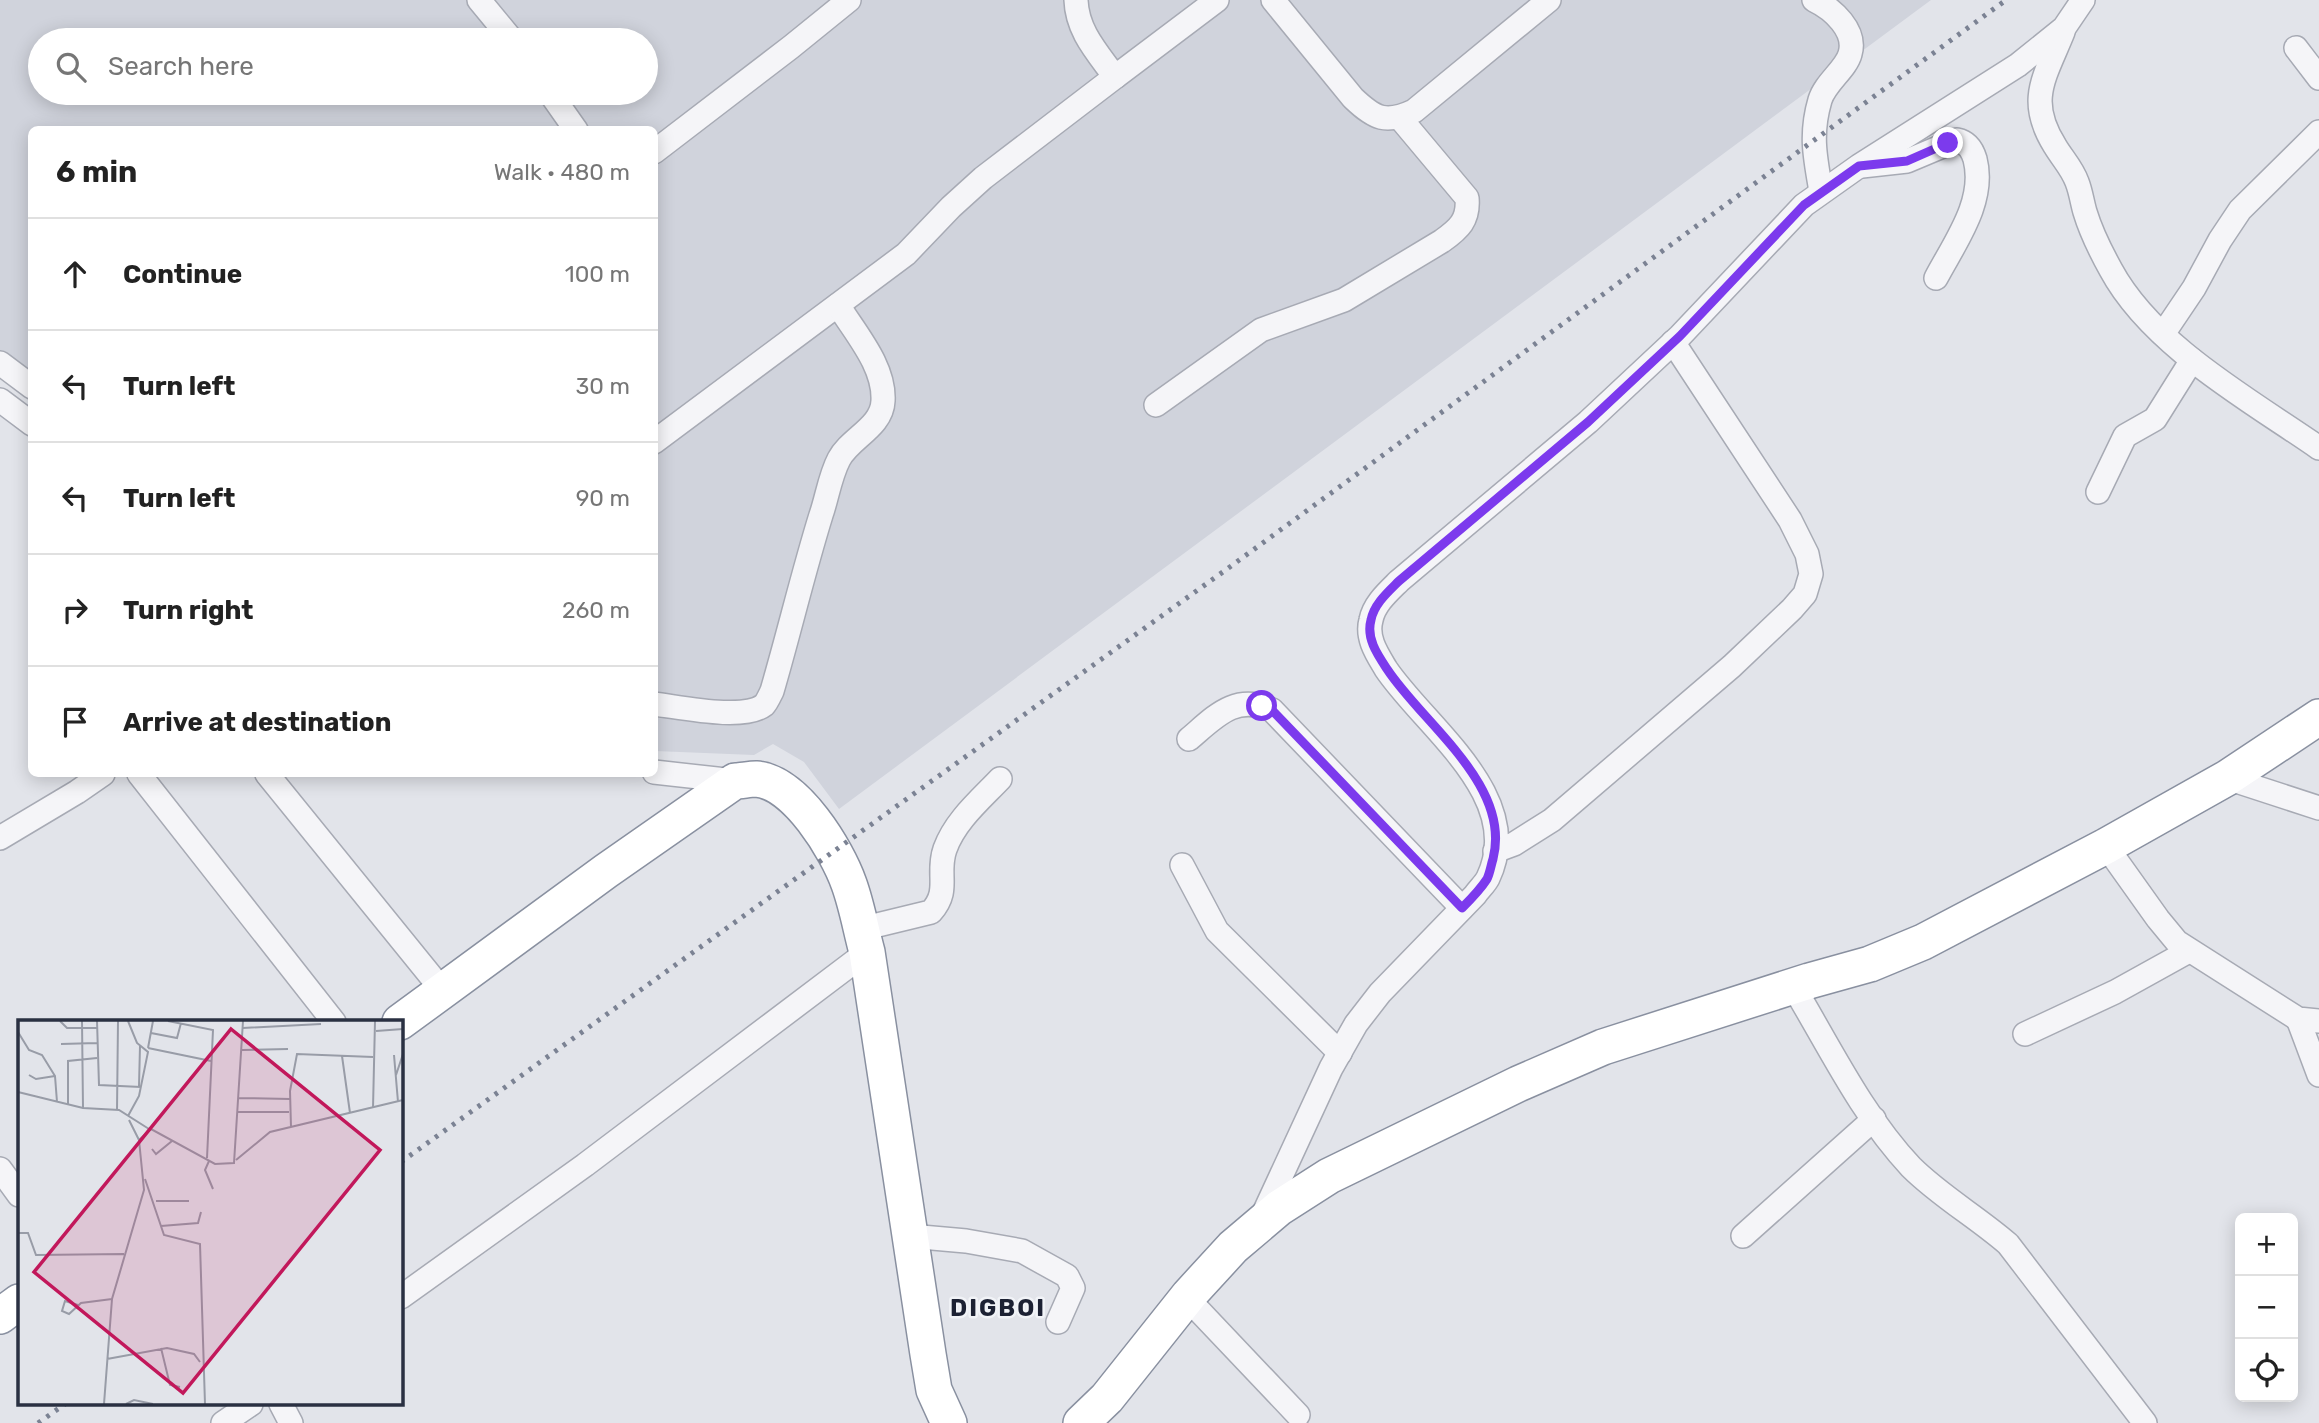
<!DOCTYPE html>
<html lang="en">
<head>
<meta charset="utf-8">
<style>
  :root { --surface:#fff; --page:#f2f2f2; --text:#222; --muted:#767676; --line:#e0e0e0 }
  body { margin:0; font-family:Rubik,sans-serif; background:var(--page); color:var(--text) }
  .controls { position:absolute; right:21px; bottom:21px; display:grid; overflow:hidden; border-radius:10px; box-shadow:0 4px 18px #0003 }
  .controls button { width:63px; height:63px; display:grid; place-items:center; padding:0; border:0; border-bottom:2px solid var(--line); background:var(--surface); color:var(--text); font:35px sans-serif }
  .stop { position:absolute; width:21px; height:21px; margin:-16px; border:5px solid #7c3aed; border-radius:50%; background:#fff }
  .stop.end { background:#7c3aed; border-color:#fff; box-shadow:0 2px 7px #0008 }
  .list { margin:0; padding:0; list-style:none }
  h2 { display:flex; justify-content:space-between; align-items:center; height:91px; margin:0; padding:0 28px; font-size:30px }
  h2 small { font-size:23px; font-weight:400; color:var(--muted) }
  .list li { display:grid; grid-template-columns:46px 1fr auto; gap:21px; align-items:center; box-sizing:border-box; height:112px; padding:0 28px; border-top:2px solid var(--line) }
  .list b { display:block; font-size:26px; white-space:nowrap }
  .list em { font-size:23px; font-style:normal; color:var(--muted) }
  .icon { flex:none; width:38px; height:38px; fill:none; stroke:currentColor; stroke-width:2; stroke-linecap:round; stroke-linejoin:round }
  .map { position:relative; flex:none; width:2319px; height:1423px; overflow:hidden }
  .search { position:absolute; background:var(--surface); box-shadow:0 4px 18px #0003; left:28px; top:28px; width:630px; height:77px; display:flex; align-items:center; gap:18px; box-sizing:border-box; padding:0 24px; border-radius:38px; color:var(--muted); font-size:26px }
  .panel { position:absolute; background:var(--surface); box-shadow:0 4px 18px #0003; left:28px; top:126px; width:630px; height:651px; border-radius:10px }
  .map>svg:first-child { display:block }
  .built { fill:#d0d3dc; fill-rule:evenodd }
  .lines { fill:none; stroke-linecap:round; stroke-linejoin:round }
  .minor-casing { stroke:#a7aab4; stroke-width:26 }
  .highway-casing { stroke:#8990a0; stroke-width:38 }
  .minor { stroke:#f5f5f8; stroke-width:23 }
  .highway { stroke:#fff; stroke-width:35 }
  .rail { stroke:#7b8293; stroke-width:5; stroke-dasharray:3.5 7; stroke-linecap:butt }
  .route { stroke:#7c3aed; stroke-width:9 }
  .labels { text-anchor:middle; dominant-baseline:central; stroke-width:5; stroke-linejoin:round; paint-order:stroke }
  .district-label { font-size:24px; font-weight:bold; letter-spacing:2px; fill:#1c2133; stroke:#f1f3f7 }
  .inset-road { fill:none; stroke:#989ca7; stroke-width:2 }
  .view { fill:#c2185b; fill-opacity:0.15; stroke:#c2185b; stroke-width:3.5 }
  .inset-edge { fill:none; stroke:#2a3042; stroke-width:3.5 }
</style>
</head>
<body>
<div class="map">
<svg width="2319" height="1423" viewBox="0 0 2319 1423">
  <rect width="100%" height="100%" fill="#e2e4ea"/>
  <!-- built -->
  <path class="built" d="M0 0H1931L839 809 804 762 773 744 754 755 655 751 654 130H32L31 392 0 367ZM40 40H646V93H40Z"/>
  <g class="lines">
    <!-- minor casing -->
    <g class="minor-casing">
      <g id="minor">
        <polyline points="479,0 512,40"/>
        <path d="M1076 0C1077 31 1097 52 1115 77L1217 0"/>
        <path d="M1273 0 1353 98C1375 119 1386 124 1414 111L1549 0"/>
        <path d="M1814 0C1833 9 1857 31 1850 54 1846 69 1825 83 1820 100 1810 134 1815 157 1821 191"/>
        <path d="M2063 32C2045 77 2026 100 2055 146 2062 158 2072 168 2077 182 2081 192 2082 202 2085 212 2091 232 2101 252 2111 270 2152 346 2250 400 2319 448"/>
        <polyline points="2296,48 2319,78"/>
        <polyline points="550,93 576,130"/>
        <polyline points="654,152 791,47 849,0"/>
        <path d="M1862 166 1907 161 1957 140C1967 142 1972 149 1975 159 1986 201 1955 242 1936 278"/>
        <polyline points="2163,334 2194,288 2220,240 2240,210 2319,132"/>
        <polyline points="0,363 32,387"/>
        <polyline points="0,400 32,424"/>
        <path d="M1156 405 1261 330 1344 300 1442 241C1459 229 1469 220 1467 198L1400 118"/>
        <polyline points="654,442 906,254 951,207 983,178 1115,77"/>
        <polyline points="2098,492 2125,436 2155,419 2192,360"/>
        <path d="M654 704C680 707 744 721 764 705 767 702 770 695 772 691 789 633 803 573 821 515 827 498 830 476 839 459 850 438 882 427 883 401 885 366 855 333 838 305"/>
        <path d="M1189 739C1215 717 1235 693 1272 710L1462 908"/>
        <polyline points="654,772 735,781"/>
        <polyline points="139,774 334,1022"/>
        <polyline points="267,774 443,991"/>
        <polyline points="2227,778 2319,808"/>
        <polyline points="0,838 77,792 103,774"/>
        <polyline points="2106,846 2158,919 2177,942 2298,1019 2319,1021"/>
        <polyline points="1495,851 1514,844 1552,820 1732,666 1792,609 1805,594 1811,574 1807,554 1790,520 1673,342"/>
        <polyline points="1182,865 1217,931 1340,1053"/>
        <path d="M861 929 931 912C951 890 936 874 945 849 955 821 980 800 1000 779"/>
        <path d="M1793 986C1829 1046 1862 1115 1911 1167 1940 1196 1977 1217 2008 1244L2145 1423"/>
        <polyline points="2298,1019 2319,1075"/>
        <polyline points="2025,1034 2115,992 2189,951"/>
        <polyline points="0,1169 19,1195"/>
        <path d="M1263 1215 1331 1068 1356 1024 1380 993 1475 895C1479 889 1485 884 1488 878 1527 797 1425 727 1386 669 1377 654 1366 638 1371 620 1374 604 1388 592 1399 581L1588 422 1680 336 1804 205 1859 166 2018 65 2064 28 2083 0"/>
        <polyline points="910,1236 966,1241 1022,1251 1067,1276 1073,1288 1058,1322"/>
        <polyline points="1743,1236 1874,1119"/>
        <polyline points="401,1297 585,1165 867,952"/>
        <polyline points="1187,1298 1298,1415"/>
        <polyline points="281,1404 291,1423"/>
        <polyline points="223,1423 251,1404"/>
      </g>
    </g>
    <!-- highway casing -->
    <g class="highway-casing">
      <g id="highway">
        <path d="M400 1022 606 871 735 781C741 781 749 779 756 779 796 782 837 850 849 884 857 906 861 930 867 952L928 1354 934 1390 949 1423"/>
        <polyline points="0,1316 19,1302"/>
        <polyline points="1081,1423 1107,1398 1189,1295 1233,1247 1279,1208 1329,1176 1518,1084 1603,1047 1809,981 1870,964 1923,942 2106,846 2227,778 2319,717"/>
      </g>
    </g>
    <!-- minor -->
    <use href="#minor" class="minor"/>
    <!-- highway -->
    <use href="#highway" class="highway"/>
    <!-- rail -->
    <g class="rail">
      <polyline points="401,1162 1227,569 2006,0"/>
      <polyline points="38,1423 65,1404"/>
    </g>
  </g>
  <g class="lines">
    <!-- route -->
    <path class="route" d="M1262 706 1272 710 1462 908C1471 899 1480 890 1487 879 1490 873 1491 865 1493 859 1512 785 1423 724 1387 669 1377 654 1366 638 1371 620 1374 604 1388 592 1399 581L1588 422 1680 336 1804 205 1859 166 1907 161 1948 143"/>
  </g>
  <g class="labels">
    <!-- district labels -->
    <g class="district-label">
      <text x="998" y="1308">DIGBOI</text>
    </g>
  </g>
  <!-- overview -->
  <g transform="translate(18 1020)">
    <rect width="385" height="385" fill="#e2e4ea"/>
    <path class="inset-road" d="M42 1 49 8H79M64 1 65 88M79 1 81 65 123 67M110 1 119 23 130 32 121 76 110 96M150 1 195 10 189 138M225 8 303 4M358 11 385 9M0 12 11 30 24 35 37 56 39 82M133 13 159 18 163 3M43 24 79 23M130 28 193 41M130 28 135 1M224 30 270 29M376 35 380 82M324 36 332 93M11 55 18 59 37 56M378 55 385 34M121 66 122 26M0 72 65 88 101 90 131 109M221 78 272 79M50 84V41L79 38M355 88 357 1M99 90 100 1M220 92H271M111 100 121 120M273 107 272 71 279 34 355 37M134 129 138 134 154 121M218 140 252 112 385 80M191 141 187 150 195 169M127 159 146 215 182 224 187 384M138 181H171M143 206 180 203 183 192M0 213H10L18 235 106 234M60 285 47 281 44 291 51 294 63 283 94 279M143 328 152 365 162 367M89 339 149 328 176 334 182 342M86 384 94 279 126 170 121 120 133 109 197 144 216 143 225 1M108 384 116 380 135 384"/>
    <path class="view" d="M213 9 362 130 165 373 16 252Z"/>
    <rect width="385" height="385" class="inset-edge"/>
  </g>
</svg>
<div class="controls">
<button>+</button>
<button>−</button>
<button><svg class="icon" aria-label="locate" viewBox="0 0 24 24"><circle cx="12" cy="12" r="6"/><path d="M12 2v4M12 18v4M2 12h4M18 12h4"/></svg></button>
</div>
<div class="stop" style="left:1262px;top:706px"></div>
<div class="stop end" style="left:1948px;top:143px"></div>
<div class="search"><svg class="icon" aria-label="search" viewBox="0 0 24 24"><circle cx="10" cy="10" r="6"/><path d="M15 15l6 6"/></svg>Search here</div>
<section class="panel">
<h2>6 min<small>Walk · 480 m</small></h2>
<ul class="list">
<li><svg class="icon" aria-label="ahead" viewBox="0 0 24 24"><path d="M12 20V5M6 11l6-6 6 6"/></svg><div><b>Continue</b></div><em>100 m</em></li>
<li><svg class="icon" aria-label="left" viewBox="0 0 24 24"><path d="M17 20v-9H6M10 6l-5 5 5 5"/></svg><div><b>Turn left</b></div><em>30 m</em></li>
<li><svg class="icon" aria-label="left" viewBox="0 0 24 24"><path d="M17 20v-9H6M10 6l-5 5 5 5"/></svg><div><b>Turn left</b></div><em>90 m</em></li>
<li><svg class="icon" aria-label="right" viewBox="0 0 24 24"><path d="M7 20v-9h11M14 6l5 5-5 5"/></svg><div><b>Turn right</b></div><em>260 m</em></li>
<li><svg class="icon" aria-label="arrive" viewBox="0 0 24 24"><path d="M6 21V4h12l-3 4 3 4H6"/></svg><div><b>Arrive at destination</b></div></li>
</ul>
</section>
</div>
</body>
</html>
